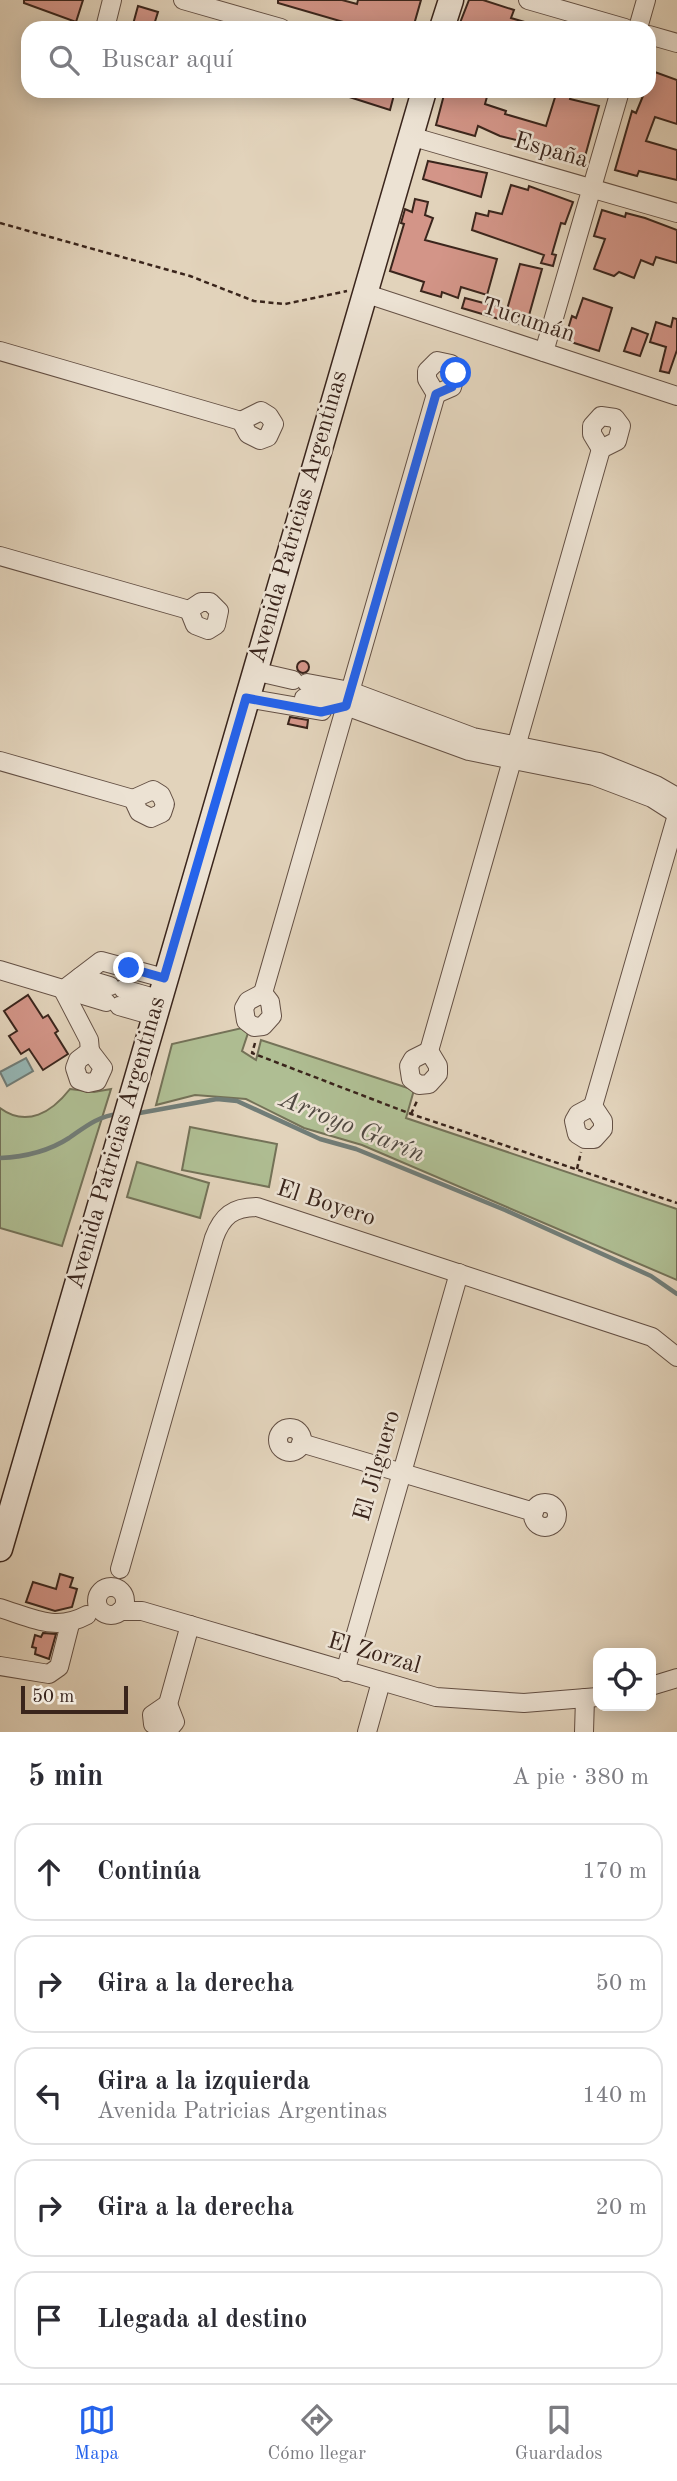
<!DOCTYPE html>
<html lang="es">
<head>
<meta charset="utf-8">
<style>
  :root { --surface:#fff; --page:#f7f7f7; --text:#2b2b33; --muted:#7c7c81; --line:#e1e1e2; --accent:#2563eb }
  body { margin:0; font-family:"Old Standard TT",serif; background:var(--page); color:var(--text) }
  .controls { position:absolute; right:21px; bottom:21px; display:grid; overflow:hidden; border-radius:14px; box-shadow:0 4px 18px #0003 }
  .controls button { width:63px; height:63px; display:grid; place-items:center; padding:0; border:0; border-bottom:2px solid var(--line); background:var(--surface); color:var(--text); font:35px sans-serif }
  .scale { position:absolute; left:21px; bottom:18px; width:107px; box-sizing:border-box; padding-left:7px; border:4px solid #3a251c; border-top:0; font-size:19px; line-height:24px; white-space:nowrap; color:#3a251c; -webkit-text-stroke:5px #ece2d3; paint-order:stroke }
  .stop { position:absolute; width:21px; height:21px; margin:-16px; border:5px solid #2563eb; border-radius:50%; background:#fff }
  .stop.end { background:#2563eb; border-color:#fff; box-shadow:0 2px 7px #0008 }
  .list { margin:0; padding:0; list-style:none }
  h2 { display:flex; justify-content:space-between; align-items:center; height:91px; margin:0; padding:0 28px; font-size:30px }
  h2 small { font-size:23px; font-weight:400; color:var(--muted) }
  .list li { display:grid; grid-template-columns:46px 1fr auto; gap:21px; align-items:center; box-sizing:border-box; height:98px; margin:0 14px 14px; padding:0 14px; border:2px solid var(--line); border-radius:21px }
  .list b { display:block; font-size:26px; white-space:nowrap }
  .list p { margin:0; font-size:23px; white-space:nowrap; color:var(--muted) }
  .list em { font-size:23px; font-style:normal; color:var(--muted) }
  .icon { flex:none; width:38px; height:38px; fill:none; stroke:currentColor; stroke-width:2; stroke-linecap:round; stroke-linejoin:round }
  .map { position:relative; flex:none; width:677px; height:1732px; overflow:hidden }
  .search { position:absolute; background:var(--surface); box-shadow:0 4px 18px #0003; left:21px; right:21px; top:21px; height:77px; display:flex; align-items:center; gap:18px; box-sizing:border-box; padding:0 24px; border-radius:21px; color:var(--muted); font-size:26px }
  .sheet { height:651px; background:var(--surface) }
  nav { display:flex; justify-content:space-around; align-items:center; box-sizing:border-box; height:98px; border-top:2px solid var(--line); background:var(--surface); font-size:19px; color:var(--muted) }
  nav a { display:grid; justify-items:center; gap:4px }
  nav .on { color:var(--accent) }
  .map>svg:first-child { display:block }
  .green { fill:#afbe93; stroke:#747258; stroke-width:2 }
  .water { fill:#96b7b6; stroke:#717d78; stroke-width:2 }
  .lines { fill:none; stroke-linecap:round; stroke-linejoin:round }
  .stream { stroke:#717d78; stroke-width:4.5 }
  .building { fill:#d39588; stroke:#3a251c; stroke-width:2 }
  .street-casing { stroke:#645044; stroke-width:20 }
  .secondary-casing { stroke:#3a251c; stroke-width:27 }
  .path { stroke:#3a251c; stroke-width:2.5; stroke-dasharray:5 3.5; stroke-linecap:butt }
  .street { stroke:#ece2d3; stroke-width:18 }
  .secondary { stroke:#ece2d3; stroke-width:24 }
  .route { stroke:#2563eb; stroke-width:9 }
  .labels { text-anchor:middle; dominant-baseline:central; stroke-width:5; stroke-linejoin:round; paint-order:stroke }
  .street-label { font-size:24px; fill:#3a251c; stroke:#ece2d3 }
  .water-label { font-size:26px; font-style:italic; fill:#514a42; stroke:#ece2d3 }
</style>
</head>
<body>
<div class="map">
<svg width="677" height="1732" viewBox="0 0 677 1732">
  <rect width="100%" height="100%" fill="#e2d3bb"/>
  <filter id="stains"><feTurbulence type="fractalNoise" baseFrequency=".00286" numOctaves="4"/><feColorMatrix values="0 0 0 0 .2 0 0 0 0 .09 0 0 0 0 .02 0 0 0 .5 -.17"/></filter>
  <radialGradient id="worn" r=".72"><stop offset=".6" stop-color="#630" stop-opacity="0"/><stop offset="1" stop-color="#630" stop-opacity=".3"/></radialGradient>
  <!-- green -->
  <g class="green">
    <polygon points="242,1028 248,1033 242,1051 256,1060 261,1040 414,1090 406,1118 677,1209 677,1280 362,1145 304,1128 246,1099 195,1095 156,1105 172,1044"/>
    <path d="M70 1089 94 1092 111 1089 62 1246 0 1228V1108C27 1128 52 1112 70 1089Z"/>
    <polygon points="190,1127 277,1144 269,1187 182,1170"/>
    <polygon points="137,1162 209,1183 200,1218 127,1197"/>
  </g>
  <!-- water -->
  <polygon class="water" points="26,1058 33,1071 7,1086 0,1072"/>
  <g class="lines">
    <!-- stream -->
    <g class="stream">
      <polyline points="134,1114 217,1099 237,1101 320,1139 356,1149 505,1210 651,1276 677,1294"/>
      <path d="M0 1158C23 1157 49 1151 69 1138 85 1127 98 1116 118 1114"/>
    </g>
  </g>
  <!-- building -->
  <g class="building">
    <polygon points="24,0 83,0 76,22 24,3"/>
    <polygon points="278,0 342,0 357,4 358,0 421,0 413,28 364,28 278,3"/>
    <polygon points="469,0 483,0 514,10 511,18 535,25 535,28 458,28"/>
    <polygon points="138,6 158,12 153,28 132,28"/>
    <polygon points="652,71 677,80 677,124 655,117 646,141 677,150 677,180 639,171 637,176 615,170 632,111 636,113 645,91 649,91"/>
    <polygon points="341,91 395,91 390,110 340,94"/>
    <polygon points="445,91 488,93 485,104 506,111 505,114 546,126 557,91 572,91 570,99 599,106 584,160 560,153 557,160 539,154 541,146 500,136 478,126 475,136 436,125"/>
    <polygon points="428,161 487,173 481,197 423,179"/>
    <polygon points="511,185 528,190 529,186 573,202 565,224 561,223 552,254 556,255 553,266 541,263 544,255 472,230 476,213 488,216 489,211 502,214"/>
    <polygon points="415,199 428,202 425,215 433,218 425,240 497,259 487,295 461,287 458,298 442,292 441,297 421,291 424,282 390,271 404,224 401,223 405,209 412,212"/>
    <polygon points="602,210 625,217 626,213 645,218 677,230 677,263 656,257 653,265 641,260 634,278 619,272 614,276 594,269 605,239 594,236"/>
    <polygon points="520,264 542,269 526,326 504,320"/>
    <polygon points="465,298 502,308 499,319 462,308"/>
    <polygon points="583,298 612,308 599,351 568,341 571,333 567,332 572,316 576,318"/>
    <polygon points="673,318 677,319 677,350 669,373 660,371 666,347 650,342 656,322 671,327"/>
    <polygon points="632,328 648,334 640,356 624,351"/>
    <circle cx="303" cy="667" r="6"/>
    <polygon points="290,717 308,720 307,728 288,724"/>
    <polygon points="28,995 43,1018 48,1015 58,1031 55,1033 68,1054 43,1070 29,1049 21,1054 9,1036 17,1031 4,1011"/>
    <polygon points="60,1574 73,1578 70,1587 77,1589 72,1607 55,1611 26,1602 33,1582 56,1589"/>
    <polygon points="43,1633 56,1634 49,1659 35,1654 36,1648 32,1647 35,1635 41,1637"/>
  </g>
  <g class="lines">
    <!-- street casing -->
    <g class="street-casing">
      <g id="street">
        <polyline points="183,0 281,28"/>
        <polyline points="528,0 625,28"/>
        <polyline points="105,28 112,0"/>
        <polyline points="638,28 646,0"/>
        <polyline points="649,35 677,43"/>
        <polyline points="410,136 677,213"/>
        <polyline points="364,293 677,396"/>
        <polyline points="0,351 241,421"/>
        <polyline points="544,352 620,91"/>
        <polygon points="437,361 451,364 456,373 452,387 436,394 427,379 427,371"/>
        <polygon points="261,411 269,416 274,424 268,437 260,440 248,434 241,421"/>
        <polygon points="601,416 615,418 621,426 617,441 601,449 592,434 592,426"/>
        <polyline points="0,556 189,610"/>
        <polygon points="201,602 210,602 219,611 216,625 208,630 195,625 189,610"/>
        <polyline points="254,671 293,680"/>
        <polyline points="307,683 350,691 473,737 599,762 656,785 677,797"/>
        <polyline points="246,698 322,711"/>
        <polyline points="304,698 346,706 469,751 594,776 652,798 677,814"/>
        <polyline points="0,761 133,799"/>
        <polygon points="153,790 161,795 165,804 162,813 151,818 139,812 133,799"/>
        <polyline points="0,970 106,1002"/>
        <polyline points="80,977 110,986"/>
        <polyline points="123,989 158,999"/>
        <polyline points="263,993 436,394"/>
        <polygon points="263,993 270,1002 272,1016 263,1026 254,1027 246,1021 244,1008 248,1001"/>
        <polyline points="119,1006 154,1016"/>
        <polyline points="90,1051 89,1040 63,990 101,961 164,978"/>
        <polygon points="90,1051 103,1068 97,1081 88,1083 79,1080 75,1068 78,1060"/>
        <polyline points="429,1051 601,449"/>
        <polygon points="429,1051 438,1066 438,1074 429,1084 419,1085 411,1079 409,1066 413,1059"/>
        <polyline points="593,1106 677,815"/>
        <polygon points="593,1106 603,1121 603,1129 594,1139 585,1139 577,1134 574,1121 578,1114"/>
        <circle cx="290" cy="1440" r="12"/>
        <polyline points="301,1443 534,1512"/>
        <circle cx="545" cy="1515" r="12"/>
        <path d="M120 1569 214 1238C222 1216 233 1207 257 1207L652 1337 677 1357"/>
        <circle cx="111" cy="1601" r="14"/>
        <path d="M0 1608C32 1618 56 1632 87 1615"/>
        <polyline points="120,1611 142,1611 436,1697 524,1703 598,1697"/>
        <polyline points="0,1666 49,1674 59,1667 70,1624"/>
        <polyline points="345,1672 459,1273"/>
        <polyline points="651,1686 677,1678"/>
        <polyline points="168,1704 190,1625"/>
        <polygon points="168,1704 175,1722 169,1729 153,1724 152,1715"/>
        <polyline points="367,1732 381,1682"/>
        <polyline points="584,1732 585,1698"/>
      </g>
    </g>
    <!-- secondary casing -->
    <g class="secondary-casing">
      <g id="secondary">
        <polyline points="442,28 451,0"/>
        <polyline points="0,1549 424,91"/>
      </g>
    </g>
    <!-- path -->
    <g class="path">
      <polyline points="0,223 190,276 254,301 285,304 347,291"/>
      <polyline points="255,1043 252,1053 411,1114 677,1203"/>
      <polyline points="411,1114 417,1101"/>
      <polyline points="577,1169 581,1152"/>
    </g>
    <!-- street -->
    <use href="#street" class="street"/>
    <!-- secondary -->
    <use href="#secondary" class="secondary"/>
  </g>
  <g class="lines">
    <!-- route -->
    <polyline class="route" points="129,968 164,978 246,698 321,712 346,706 436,394 452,387 456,373"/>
  </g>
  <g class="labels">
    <!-- street labels -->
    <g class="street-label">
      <text transform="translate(551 151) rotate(16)">España</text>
      <text transform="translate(528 321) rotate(18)">Tucumán</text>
      <text transform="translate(299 517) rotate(-74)">Avenida Patricias Argentinas</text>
      <text transform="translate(117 1143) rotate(-74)">Avenida Patricias Argentinas</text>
      <text transform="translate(326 1204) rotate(18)">El Boyero</text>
      <text transform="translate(378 1466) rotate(-74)">El Jilguero</text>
      <text transform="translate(374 1654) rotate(16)">El Zorzal</text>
    </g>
    <!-- water labels -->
    <g class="water-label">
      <text transform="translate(352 1127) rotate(22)">Arroyo Garín</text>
    </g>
  </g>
  <rect width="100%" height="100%" filter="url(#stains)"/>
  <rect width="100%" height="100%" fill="url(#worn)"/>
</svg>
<div class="controls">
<button><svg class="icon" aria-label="locate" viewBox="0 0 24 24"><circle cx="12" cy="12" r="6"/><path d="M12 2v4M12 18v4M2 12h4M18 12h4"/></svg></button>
</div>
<div class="scale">50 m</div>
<div class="stop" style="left:456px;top:373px"></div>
<div class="stop end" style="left:129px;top:968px"></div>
<div class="search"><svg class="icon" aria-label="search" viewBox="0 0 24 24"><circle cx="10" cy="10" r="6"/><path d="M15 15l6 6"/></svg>Buscar aquí</div>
</div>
<section class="sheet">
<h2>5 min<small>A pie · 380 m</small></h2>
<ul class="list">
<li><svg class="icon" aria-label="ahead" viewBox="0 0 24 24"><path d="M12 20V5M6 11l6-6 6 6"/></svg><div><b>Continúa</b></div><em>170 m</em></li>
<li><svg class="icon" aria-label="right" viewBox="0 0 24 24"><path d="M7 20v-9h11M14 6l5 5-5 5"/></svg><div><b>Gira a la derecha</b></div><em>50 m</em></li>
<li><svg class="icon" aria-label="left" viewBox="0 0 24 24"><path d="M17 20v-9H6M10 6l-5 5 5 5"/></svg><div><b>Gira a la izquierda</b><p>Avenida Patricias Argentinas</p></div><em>140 m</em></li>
<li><svg class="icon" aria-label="right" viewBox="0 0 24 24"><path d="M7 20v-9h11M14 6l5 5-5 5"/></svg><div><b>Gira a la derecha</b></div><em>20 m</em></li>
<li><svg class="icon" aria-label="arrive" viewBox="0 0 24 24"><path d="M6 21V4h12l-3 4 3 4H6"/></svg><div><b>Llegada al destino</b></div></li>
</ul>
</section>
<nav>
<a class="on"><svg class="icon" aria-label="map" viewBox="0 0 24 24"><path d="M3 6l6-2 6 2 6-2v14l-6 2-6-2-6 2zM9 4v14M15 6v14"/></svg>Mapa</a>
<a><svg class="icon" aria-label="directions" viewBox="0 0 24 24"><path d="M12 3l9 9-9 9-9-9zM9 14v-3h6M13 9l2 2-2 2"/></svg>Cómo llegar</a>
<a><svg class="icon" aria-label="saved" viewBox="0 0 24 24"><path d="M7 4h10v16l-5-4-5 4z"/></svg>Guardados</a>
</nav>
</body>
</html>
